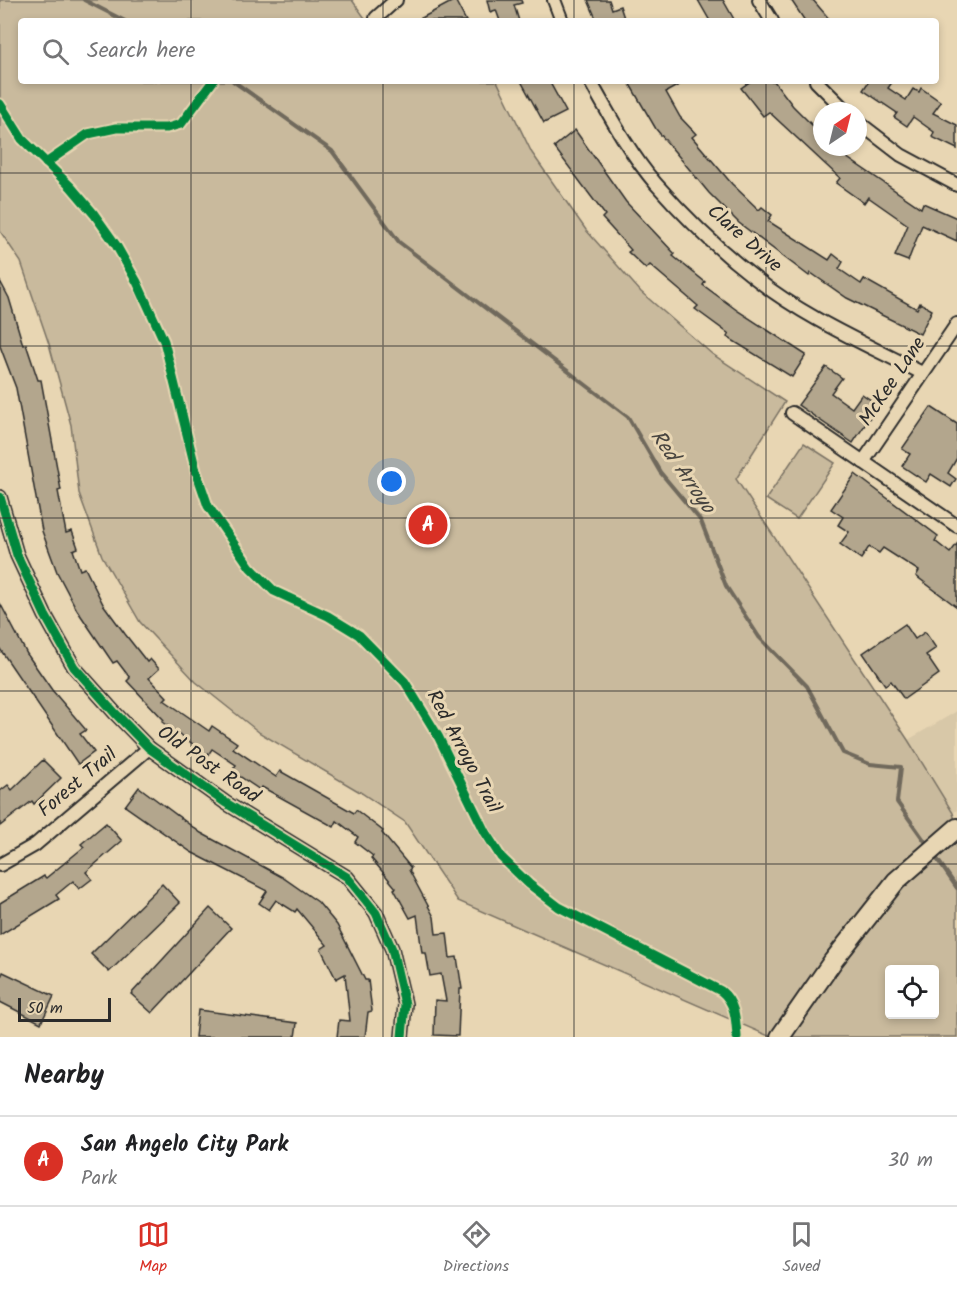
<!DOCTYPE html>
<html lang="en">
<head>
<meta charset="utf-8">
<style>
  :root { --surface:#fff; --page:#f2f2f2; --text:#202124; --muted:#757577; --line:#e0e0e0; --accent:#d93025 }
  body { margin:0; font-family:Kalam,sans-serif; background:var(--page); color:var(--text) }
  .controls { position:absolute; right:18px; bottom:18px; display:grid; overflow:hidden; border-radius:6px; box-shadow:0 3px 9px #0003 }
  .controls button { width:54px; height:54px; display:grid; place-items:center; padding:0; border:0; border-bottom:2px solid var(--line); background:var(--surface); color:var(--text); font:30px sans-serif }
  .compass { position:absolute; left:813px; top:102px; width:54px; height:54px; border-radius:50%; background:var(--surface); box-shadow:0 3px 9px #0003; rotate:35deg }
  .scale { position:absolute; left:18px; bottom:15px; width:93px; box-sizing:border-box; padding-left:6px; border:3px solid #2b2b2b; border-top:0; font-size:16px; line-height:21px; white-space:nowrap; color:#2b2b2b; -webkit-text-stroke:4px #e8d6b3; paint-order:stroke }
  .you { position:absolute; left:392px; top:482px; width:21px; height:21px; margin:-15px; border:4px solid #fff; border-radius:50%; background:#1a73e8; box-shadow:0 0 0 9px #1a73e833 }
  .badge { display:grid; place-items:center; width:39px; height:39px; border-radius:50%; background:var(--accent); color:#fff; font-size:20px; font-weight:700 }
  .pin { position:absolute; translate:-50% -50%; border:3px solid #fff; box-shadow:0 2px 6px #0006 }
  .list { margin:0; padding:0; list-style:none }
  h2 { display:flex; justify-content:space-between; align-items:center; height:78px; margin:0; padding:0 24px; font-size:26px }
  h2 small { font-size:20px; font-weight:400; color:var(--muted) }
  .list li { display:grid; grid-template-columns:39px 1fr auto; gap:18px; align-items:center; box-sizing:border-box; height:90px; padding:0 24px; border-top:2px solid var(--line) }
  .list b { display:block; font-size:22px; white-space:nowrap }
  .list p { margin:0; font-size:20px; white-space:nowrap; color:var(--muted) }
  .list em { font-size:20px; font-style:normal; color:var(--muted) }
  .icon { flex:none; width:33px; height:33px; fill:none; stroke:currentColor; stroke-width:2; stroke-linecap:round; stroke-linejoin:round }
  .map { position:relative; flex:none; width:957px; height:1037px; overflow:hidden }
  .search { position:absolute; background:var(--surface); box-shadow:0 3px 9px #0003; left:18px; right:18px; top:18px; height:66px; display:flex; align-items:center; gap:15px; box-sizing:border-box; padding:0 21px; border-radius:6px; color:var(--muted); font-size:22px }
  .sheet { height:168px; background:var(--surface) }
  nav { display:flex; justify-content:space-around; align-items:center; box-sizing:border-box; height:84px; border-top:2px solid var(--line); background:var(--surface); font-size:16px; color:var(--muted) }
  nav a { display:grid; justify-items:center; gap:3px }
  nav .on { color:var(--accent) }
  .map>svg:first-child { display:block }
  .built { fill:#d8c8a8 }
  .green { fill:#c9ba9d; stroke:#7a7264; stroke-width:1.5; fill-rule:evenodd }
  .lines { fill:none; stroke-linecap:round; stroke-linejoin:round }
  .stream { stroke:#6f695c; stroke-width:4 }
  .building { fill:#b3a68d; stroke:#2b2b2b; stroke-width:1.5 }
  .street-casing { stroke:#2b2b2b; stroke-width:16 }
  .secondary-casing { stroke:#2b2b2b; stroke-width:22 }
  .street { stroke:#e8d6b3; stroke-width:12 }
  .secondary { stroke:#e8d6b3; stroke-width:18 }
  .cycleway-casing { stroke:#e8d6b3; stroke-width:13 }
  .cycleway { stroke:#00873e; stroke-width:9 }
  .grid { fill:none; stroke:#2b2b2b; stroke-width:1.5; stroke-opacity:0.55 }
  .labels { text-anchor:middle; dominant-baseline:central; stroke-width:6; stroke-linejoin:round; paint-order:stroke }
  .street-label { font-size:20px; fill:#2b2b2b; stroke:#e8d6b3 }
  .water-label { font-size:21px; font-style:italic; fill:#484540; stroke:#e8d6b3 }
</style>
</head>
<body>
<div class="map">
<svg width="957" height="1037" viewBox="0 0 957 1037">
  <rect width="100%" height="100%" fill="#e8d6b3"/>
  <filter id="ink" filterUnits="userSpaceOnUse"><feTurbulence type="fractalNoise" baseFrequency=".0167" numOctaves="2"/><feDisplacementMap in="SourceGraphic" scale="12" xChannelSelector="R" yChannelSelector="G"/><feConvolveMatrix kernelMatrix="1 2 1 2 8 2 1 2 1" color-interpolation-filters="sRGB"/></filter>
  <g filter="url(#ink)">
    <!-- built -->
    <polygon class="built" points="957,711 957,810 953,813 908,740"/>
    <!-- green -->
    <g class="green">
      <path d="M0 0H352L367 21H21V81H411L413 83 417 81H497L532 153 586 230 641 292 712 354 785 402 736 479 908 740 953 813 957 827V1037H771L458 901 405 822 360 792 260 733 196 682 140 622 102 556 79 493 71 425 49 344 21 262 0 231ZM890 970H934V1014H890Z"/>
      <polygon points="804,443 835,463 797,519 766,499"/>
    </g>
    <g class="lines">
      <!-- stream -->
      <g class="stream">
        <polyline points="84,0 125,21"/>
        <polyline points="233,81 332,151 399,242 628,417 660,472 701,521 726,586 759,637 807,686 843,753 870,764 901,767 897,802 929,847"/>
        <polyline points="935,856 957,888"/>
      </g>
    </g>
    <!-- building -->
    <g class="building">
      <polygon points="455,0 466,21 416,21"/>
      <polygon points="487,0 521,0 522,3 514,5 519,21 500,21 496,10 490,12"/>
      <polygon points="588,0 609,0 612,9 620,6 625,21 597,21"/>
      <polygon points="698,0 723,0 735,21 710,21"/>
      <polygon points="791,0 813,0 831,21 805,21"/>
      <polygon points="521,81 549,81 566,112 544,123"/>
      <polygon points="628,81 686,81 666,92 680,117 696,134 692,137 732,184 759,210 762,207 772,215 768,221 829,260 833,254 843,262 839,269 861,284 864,279 917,309 920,303 932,310 920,334 847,298 811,273 809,276 739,223 709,193 656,129"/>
      <polygon points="751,81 774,81 793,106 822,135 822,147 840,147 849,155 846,157 921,208 923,203 957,218 957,241 922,225 908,261 895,256 908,225 868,197 864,203 836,183 840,178 769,112 763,116 741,88"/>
      <polygon points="869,81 893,81 888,88 906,100 913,89 919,92 921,88 941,102 933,113 957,125 957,149 932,137 934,132 913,117 907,126 894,117 897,113 863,90"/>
      <polygon points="575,130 626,202 675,254 673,256 705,282 703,285 738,311 806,355 792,377 727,337 729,334 695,309 698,306 650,265 646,269 628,252 631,250 602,218 605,215 554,147"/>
      <polygon points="0,281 9,298 23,345 26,344 38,380 41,380 61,490 58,491 66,533 72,531 78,548 73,550 80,570 85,568 103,604 125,634 147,662 150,659 159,669 149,678 167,697 164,700 209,731 212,726 237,743 233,748 276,777 280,771 354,813 356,810 383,831 382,833 411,868 409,870 434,917 436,934 447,933 450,958 457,957 462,989 460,989 458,1036 434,1035 435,1000 446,1001 441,974 430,976 426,953 422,953 417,915 410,918 394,889 396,888 371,858 373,856 355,842 358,837 337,821 334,827 262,787 260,790 232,771 236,765 212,749 206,758 195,750 197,747 162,722 164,720 127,681 130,678 117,661 113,663 77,610 57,572 42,531 16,388 0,346"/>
      <polygon points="826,367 842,378 831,393 852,408 862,394 878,405 853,443 798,405"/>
      <polygon points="931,407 957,424 957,458 948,473 956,479 951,487 931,474 926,482 902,466 910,454 902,449"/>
      <polygon points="855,474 938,536 935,541 950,553 957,544 957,607 916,576 919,571 883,548 879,553 869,547 861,559 840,544 849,532 838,525 843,517 831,509"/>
      <polygon points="0,603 27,654 52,690 86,730 80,734 94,752 78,764 0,649"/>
      <polygon points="905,624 915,639 925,632 936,648 926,655 939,674 904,699 891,681 885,685 863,653"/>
      <polygon points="43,760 61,778 34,804 32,801 0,826 0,791 8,785 12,790"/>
      <polygon points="139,787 201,833 282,877 318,902 337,925 365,980 368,980 372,1011 368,1012 365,1037 337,1037 339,1020 350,1021 345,974 336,979 321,949 327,945 297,909 295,912 276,900 269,910 259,903 267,891 191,852 125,806"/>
      <polygon points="106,823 122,841 86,872 92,879 79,889 73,881 56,895 59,899 0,935 0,903 44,876 46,878 84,847 81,844"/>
      <polygon points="162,884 180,903 109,972 91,954"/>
      <polygon points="210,908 231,928 152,1013 131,994"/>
      <polygon points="3,972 54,996 41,1023 0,1002 0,979"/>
      <polygon points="198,1010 297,1023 295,1037 195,1037"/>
    </g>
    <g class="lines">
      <!-- street casing -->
      <g class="street-casing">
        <g id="street">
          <polyline points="554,0 562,21"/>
          <polyline points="759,0 772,21"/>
          <polyline points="376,18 396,0"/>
          <path d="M590 81C610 116 630 154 656 184 686 218 720 251 755 278 805 318 866 344 922 373"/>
          <polyline points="816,81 846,111"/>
          <polyline points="858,122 901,155 957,185"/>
          <polyline points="792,413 957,526"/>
          <polyline points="863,462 957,324"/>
          <polyline points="0,497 17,555 45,615 74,667 115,713 149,748 226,803 347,877 376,913 392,949 405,1004 402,1037"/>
          <polyline points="0,865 35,845 149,748"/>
        </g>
      </g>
      <!-- secondary casing -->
      <g class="secondary-casing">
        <polyline id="secondary" points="780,1037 833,961 896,881 957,828"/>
      </g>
      <!-- street -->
      <use href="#street" class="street"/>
      <!-- secondary -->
      <use href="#secondary" class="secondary"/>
      <!-- cycleway casing -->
      <g class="cycleway-casing">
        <g id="cycleway">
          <path d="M0 104 22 139 71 187 94 214 116 245 137 282 164 341 196 471 208 506 250 567 274 591 328 616 359 635 405 682 438 736 485 832 501 857 529 884 559 907 721 991C735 1002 736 1019 737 1037"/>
          <polyline points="46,163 88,134 116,128 167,128 181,124 213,81"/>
          <polyline points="0,497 17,555 45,615 74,667 115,713 149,748 226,803 347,877 376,913 392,949 405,1004 402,1037"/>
        </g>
      </g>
      <!-- cycleway -->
      <use href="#cycleway" class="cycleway"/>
    </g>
  </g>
  <!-- grid -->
  <path class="grid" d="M191 0V21M383 0V21M574 0V21M766 0V21M191 81V1037M383 81V1037M574 81V1037M766 81V1037M0 173H957M0 346H957M0 518H957M0 691H957M0 864H957"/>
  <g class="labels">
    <!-- street labels -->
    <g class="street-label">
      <text transform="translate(744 239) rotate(41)">Clare Drive</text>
      <text transform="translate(893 382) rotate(-56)">McKee Lane</text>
      <text transform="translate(463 752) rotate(62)">Red Arroyo Trail</text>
      <text transform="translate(208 765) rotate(35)">Old Post Road</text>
      <text transform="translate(78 783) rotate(-40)">Forest Trail</text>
    </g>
    <!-- water labels -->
    <g class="water-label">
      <text transform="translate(682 472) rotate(55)">Red Arroyo</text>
    </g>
  </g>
</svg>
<div class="controls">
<button><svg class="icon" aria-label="locate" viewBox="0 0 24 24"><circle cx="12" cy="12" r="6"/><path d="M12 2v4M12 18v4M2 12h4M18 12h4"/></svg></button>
</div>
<svg class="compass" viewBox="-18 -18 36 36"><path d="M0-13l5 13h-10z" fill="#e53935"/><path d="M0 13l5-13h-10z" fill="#757577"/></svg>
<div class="scale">50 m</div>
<div class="you"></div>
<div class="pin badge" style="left:428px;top:525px">A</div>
<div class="search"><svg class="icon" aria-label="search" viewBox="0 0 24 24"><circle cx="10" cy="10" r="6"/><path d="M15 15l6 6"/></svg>Search here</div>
</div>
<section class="sheet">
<h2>Nearby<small></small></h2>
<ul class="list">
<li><span class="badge">A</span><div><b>San Angelo City Park</b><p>Park</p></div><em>30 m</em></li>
</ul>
</section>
<nav>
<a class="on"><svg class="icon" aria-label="map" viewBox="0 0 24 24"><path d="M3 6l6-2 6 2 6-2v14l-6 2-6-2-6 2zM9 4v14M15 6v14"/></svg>Map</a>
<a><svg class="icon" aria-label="directions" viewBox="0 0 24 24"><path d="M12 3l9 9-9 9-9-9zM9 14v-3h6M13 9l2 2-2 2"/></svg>Directions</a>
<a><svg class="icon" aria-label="saved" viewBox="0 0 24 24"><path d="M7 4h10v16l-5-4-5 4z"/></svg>Saved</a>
</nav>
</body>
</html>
